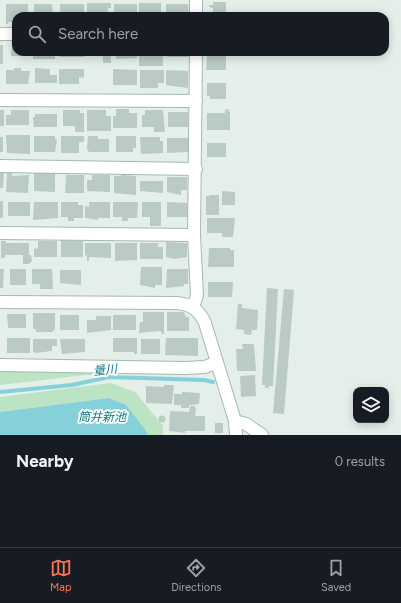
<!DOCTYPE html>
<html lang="en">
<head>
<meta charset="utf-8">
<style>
  :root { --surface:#171b24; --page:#20242c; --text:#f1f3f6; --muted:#9ea1a6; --line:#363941; --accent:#ff7753 }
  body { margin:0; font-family:Figtree,"Noto Sans JP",sans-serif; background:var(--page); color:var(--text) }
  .controls { position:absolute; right:12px; bottom:12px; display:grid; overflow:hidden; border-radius:8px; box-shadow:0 2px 10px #0003 }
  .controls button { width:36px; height:36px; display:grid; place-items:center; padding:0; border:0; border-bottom:1px solid var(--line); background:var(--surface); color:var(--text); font:20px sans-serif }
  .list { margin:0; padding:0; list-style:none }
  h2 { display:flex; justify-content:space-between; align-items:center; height:52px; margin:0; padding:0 16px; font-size:17px }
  h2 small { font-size:13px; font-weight:400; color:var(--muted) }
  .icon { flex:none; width:22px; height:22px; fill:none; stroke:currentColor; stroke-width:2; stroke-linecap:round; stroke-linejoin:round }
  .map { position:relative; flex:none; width:401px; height:435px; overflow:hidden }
  .search { position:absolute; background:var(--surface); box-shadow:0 2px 10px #0003; left:12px; right:12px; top:12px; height:44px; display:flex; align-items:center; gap:10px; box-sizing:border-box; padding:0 14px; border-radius:12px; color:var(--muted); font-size:15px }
  .sheet { height:112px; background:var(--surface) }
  nav { display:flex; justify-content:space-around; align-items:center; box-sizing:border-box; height:56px; border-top:1px solid var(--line); background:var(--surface); font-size:11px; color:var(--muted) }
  nav a { display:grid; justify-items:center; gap:2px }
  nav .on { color:var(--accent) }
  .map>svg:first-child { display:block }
  .green { fill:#bbe3c4 }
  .water { fill:#86d0da }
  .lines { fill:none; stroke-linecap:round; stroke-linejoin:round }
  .stream { stroke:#86d0da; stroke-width:4 }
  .building { fill:#b9cbc3 }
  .minor-casing { stroke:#a6b8b1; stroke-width:14 }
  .minor { stroke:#fff; stroke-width:12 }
  .labels { text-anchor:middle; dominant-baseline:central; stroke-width:4; stroke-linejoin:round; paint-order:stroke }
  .water-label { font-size:12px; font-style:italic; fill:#127988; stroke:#f6fbf8 }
</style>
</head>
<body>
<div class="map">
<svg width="401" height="435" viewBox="0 0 401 435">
  <rect width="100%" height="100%" fill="#e4efea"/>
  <!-- green -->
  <g class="green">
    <polygon points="0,370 120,371 0,385"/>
    <polygon points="111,383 135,392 163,426 163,435 147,435 147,431 109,398 0,412 0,397"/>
  </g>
  <!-- water -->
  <polygon class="water" points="109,398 126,405 147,432 147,435 0,435 0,412"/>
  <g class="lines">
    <!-- stream -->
    <polyline class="stream" points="0,392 72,385 109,377 204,380 213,382"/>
  </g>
  <!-- building -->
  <g class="building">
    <polygon points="213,2 226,2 226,16 213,16 213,8 209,7 209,5 213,5"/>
    <polygon points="87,3 111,3 111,8 108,8 108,16 87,16"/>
    <rect x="139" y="3" width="22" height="13"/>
    <polygon points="6,4 28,4 28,16 16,16 16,22 8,22 8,24 6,24"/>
    <polygon points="34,4 52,4 53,16 34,16"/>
    <rect x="60" y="4" width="24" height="12"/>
    <rect x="114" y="4" width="23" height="12"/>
    <polygon points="166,4 188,4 189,16 166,16"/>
    <polygon points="12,41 16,41 16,52 31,52 31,56 11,56"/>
    <rect x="0" y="45" width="3" height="19"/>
    <rect x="33" y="52" width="22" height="7"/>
    <rect x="60" y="52" width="24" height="5"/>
    <polygon points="89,52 111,52 111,63 103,63 103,55 89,55"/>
    <polygon points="116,52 137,52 137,58 116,59"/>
    <rect x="139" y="52" width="24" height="14"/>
    <rect x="167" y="52" width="21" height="5"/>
    <polygon points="207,55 226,55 226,70 206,70"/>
    <polygon points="14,68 21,68 21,71 30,71 28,84 6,84 6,70 14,70"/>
    <polygon points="35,68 50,69 50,75 57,75 57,83 35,83"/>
    <polygon points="59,69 84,69 84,78 79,77 79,84 59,84"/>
    <polygon points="113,69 137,70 137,85 113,85"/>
    <polygon points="140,70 164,70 164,83 158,83 158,88 140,88"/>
    <polygon points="166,70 188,71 188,88 166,85"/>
    <polygon points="207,83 226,83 226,99 210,99 210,96 207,96"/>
    <polygon points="116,109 129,109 129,113 137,113 137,128 113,128 113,116 116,116"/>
    <polygon points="225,109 229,110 229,112 230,112 230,130 207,130 207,113 225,113"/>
    <rect x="0" y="110" width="4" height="16"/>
    <polygon points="11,110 29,110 29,125 6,125 6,115 11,115"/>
    <polygon points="63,110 80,110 80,113 84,113 84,132 75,132 75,126 63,126"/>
    <polygon points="87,110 106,110 106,116 111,116 111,131 87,131"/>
    <polygon points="145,110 163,110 165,132 154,132 154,127 142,127 142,115 145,115"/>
    <rect x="168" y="112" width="20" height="15"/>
    <polygon points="35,114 57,114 57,127 34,127 33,117 35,117"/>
    <polygon points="6,135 30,135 30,154 7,153"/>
    <polygon points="34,136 55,136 55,139 57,140 55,152 34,152"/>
    <polygon points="61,136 84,136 84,142 79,142 79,153 61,153"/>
    <polygon points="88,136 98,136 98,139 109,139 109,152 89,152 87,149"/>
    <polygon points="116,136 136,136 136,148 133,148 133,152 116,152"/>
    <rect x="0" y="137" width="3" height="15"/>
    <polygon points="140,137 160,137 160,141 163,141 163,153 141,154"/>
    <polygon points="167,138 189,138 189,152 167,153"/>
    <rect x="207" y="143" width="19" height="14"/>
    <polygon points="0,173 4,173 3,188 0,188"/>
    <polygon points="7,173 12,173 12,176 29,175 28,193 6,192"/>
    <polygon points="34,173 55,173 55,192 34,191"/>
    <polygon points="121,173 125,174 125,175 136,176 136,195 114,193 114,176 121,176"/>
    <polygon points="66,175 84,175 84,193 65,193"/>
    <polygon points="92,175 110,175 110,192 87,191 87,180 92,180"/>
    <polygon points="167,177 187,177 187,190 181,190 181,195 167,192"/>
    <polygon points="140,181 163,181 163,193 140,191"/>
    <polygon points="222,191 235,192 235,205 222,205"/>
    <polygon points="209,195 219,195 219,215 206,215 206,196 209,196"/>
    <rect x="0" y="201" width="3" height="17"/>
    <rect x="8" y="202" width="22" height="14"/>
    <polygon points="34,202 58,202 58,218 33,220"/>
    <polygon points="61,202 78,202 78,205 83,205 83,218 74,218 74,221 68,221 68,217 61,217"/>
    <polygon points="89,202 110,202 110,218 98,218 98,220 85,218 85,206 89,207"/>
    <polygon points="113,202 138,202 137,218 128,218 128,221 122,221 122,217 113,217"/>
    <polygon points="142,202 161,202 161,226 150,226 150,217 142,217"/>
    <polygon points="167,202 187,203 188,217 167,217"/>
    <polygon points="207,218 235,218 233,237 222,237 222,233 207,233"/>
    <polygon points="61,240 83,241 83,257 61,257"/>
    <polygon points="1,241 6,241 6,243 29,243 29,255 31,255 32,261 29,264 23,264 23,255 5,255 5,258 1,258"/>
    <polygon points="38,241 57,241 57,257 34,257 34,249 38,248"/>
    <polygon points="166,242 187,243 187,257 175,259 166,257"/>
    <polygon points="85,243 111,243 111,258 89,257 89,261 87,261 87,255 85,256"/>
    <polygon points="115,243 137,243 137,260 115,261"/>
    <polygon points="140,243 158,243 158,247 163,247 163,259 140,259"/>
    <polygon points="209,248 230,248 230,250 234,250 234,267 208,267"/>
    <polygon points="141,267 162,267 162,285 155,285 155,288 140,285"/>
    <polygon points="0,269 4,269 3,288 0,288"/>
    <rect x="10" y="269" width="16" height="16"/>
    <polygon points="32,269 52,269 53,289 40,289 40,284 32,284"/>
    <polygon points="167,269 188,269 188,284 184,284 184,286 166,288"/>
    <polygon points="60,270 81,270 81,285 60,283"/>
    <polygon points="208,282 233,282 232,297 208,297"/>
    <polygon points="267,288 278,289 273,386 269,386 269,388 265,388 265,385 262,385"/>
    <polygon points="284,289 294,290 284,414 273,413"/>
    <polygon points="238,304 242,304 242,308 258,310 257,330 252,330 251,335 244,334 244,330 236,329"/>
    <polygon points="143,312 164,312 164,334 161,334 162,332 159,331 139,333 140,322 143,322"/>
    <polygon points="167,312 184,312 186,317 189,317 189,331 167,331"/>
    <polygon points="33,313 55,313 55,330 53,330 53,332 36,332 36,329 33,329"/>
    <polygon points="7,314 26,314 26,328 8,328"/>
    <rect x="60" y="315" width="19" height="15"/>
    <rect x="113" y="315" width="23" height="15"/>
    <polygon points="96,316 111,316 111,330 87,333 87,320 96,320"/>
    <rect x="7" y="338" width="23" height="15"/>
    <polygon points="113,338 137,338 137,354 134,354 134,352 113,352"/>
    <polygon points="166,338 198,338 198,356 165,355"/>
    <polygon points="33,339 57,339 57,346 52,346 52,351 36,353 33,352"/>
    <polygon points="60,339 85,339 85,352 62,354"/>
    <rect x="141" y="339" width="19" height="15"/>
    <polygon points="242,344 254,344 256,371 237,371 236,349 243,349"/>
    <polygon points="255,375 256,396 241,397 240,376"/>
    <polygon points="164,385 174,385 172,404 146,403 146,386 164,387"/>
    <polygon points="182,392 200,393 199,404 189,405 189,408 181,408 181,405 174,405 174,394 182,394"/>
    <polygon points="190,406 194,406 196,408 195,416 205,416 205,431 185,431 185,433 169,431 170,411 189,412"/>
    <circle cx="162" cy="419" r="3.5"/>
    <rect x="215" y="423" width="8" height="10"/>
  </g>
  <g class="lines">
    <!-- minor casing -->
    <g class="minor-casing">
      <g id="minor">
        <polyline points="196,0 196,16"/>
        <polyline points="0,34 16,34"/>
        <polyline points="0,100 196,101"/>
        <polyline points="0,166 196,169"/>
        <polyline points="0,233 194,235"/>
        <path d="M0 302 176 303C191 304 199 310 205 323L235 421 236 435"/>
        <polyline points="193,308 197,295 194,235 196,52"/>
        <polyline points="0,365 185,368 205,367 217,362"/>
        <polyline points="235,421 246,424 262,435"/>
      </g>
    </g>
    <!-- minor -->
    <use href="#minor" class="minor"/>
  </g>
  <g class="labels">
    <!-- water labels -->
    <g class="water-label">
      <text transform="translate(105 370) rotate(-6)">量川</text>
      <text x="102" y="417">筒井新池</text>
    </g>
  </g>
</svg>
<div class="controls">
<button><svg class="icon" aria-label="layers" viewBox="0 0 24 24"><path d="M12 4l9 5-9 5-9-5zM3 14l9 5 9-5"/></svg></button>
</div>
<div class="search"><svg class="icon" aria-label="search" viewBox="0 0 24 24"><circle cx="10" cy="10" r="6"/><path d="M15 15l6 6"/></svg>Search here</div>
</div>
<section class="sheet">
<h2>Nearby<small>0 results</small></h2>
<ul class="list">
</ul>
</section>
<nav>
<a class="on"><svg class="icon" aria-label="map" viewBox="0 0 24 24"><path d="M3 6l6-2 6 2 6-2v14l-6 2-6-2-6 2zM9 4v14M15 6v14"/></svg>Map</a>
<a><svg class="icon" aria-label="directions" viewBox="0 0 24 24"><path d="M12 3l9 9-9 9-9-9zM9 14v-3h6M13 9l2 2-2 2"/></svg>Directions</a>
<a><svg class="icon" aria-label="saved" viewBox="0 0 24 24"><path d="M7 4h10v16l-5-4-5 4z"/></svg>Saved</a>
</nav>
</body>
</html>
